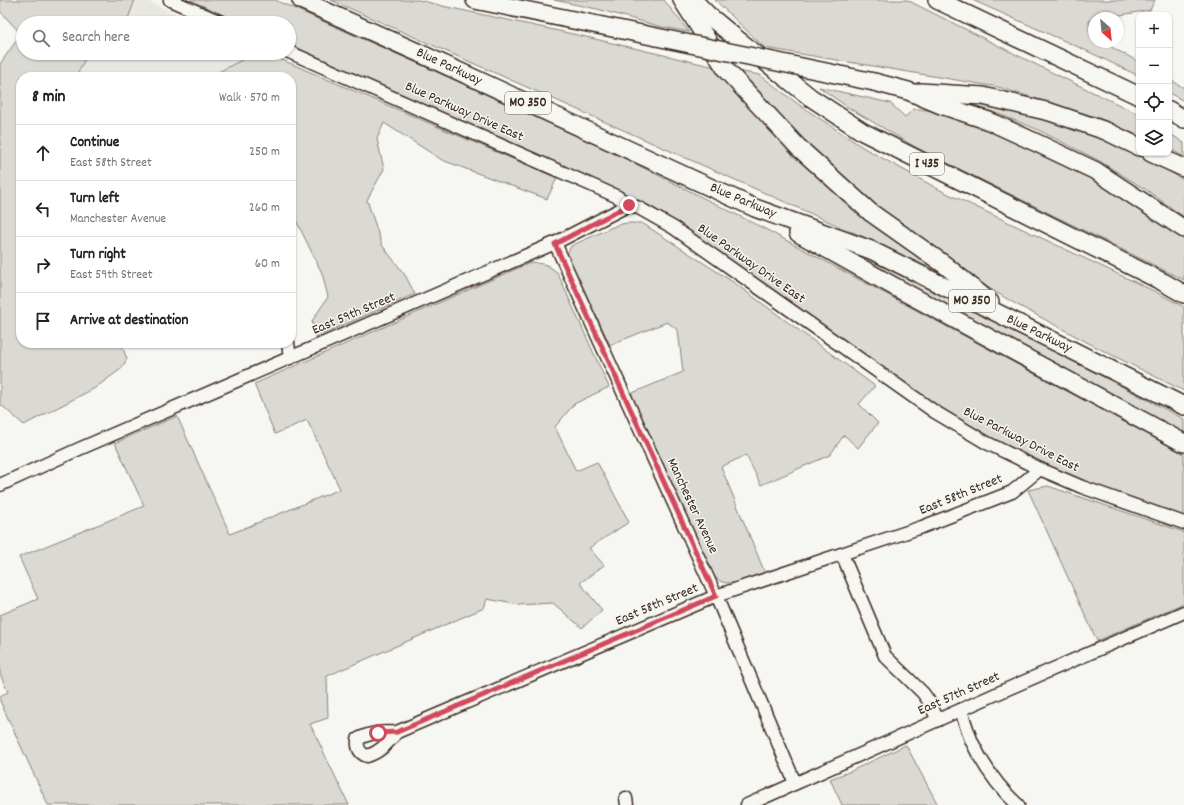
<!DOCTYPE html>
<html lang="en">
<head>
<meta charset="utf-8">
<style>
  :root { --surface:#fff; --page:#f6f6f6; --text:#202124; --muted:#757577; --line:#e0e0e0 }
  body { margin:0; font-family:Dekko,sans-serif; background:var(--page); color:var(--text) }
  .controls { position:absolute; right:12px; top:12px; display:grid; overflow:hidden; border-radius:8px; box-shadow:0 1px 3px #0004 }
  .controls button { width:36px; height:36px; display:grid; place-items:center; padding:0; border:0; border-bottom:1px solid var(--line); background:var(--surface); color:var(--text); font:20px sans-serif }
  .compass { position:absolute; left:1088px; top:12px; width:36px; height:36px; border-radius:50%; background:var(--surface); box-shadow:0 1px 3px #0004; rotate:153deg }
  .stop { position:absolute; width:12px; height:12px; margin:-9px; border:3px solid #d1495b; border-radius:50%; background:#fff }
  .stop.end { background:#d1495b; border-color:#fff; box-shadow:0 1px 4px #0008 }
  .list { margin:0; padding:0; list-style:none }
  h2 { display:flex; justify-content:space-between; align-items:center; height:52px; margin:0; padding:0 16px; font-size:17px }
  h2 small { font-size:13px; font-weight:400; color:var(--muted) }
  .list li { display:grid; grid-template-columns:26px 1fr auto; gap:12px; align-items:center; box-sizing:border-box; height:56px; padding:0 16px; border-top:1px solid var(--line) }
  .list b { display:block; font-size:15px; white-space:nowrap }
  .list p { margin:0; font-size:13px; white-space:nowrap; color:var(--muted) }
  .list em { font-size:13px; font-style:normal; color:var(--muted) }
  .icon { flex:none; width:22px; height:22px; fill:none; stroke:currentColor; stroke-width:2; stroke-linecap:round; stroke-linejoin:round }
  .map { position:relative; flex:none; width:1184px; height:805px; overflow:hidden }
  .search { position:absolute; background:var(--surface); box-shadow:0 1px 3px #0004; left:16px; top:16px; width:280px; height:44px; display:flex; align-items:center; gap:10px; box-sizing:border-box; padding:0 14px; border-radius:22px; color:var(--muted); font-size:15px }
  .panel { position:absolute; background:var(--surface); box-shadow:0 1px 3px #0004; left:16px; top:72px; width:280px; height:276px; border-radius:16px }
  .map>svg:first-child { display:block }
  .built { fill:#e8e7e2 }
  .green { fill:#dad9d3; stroke:#8a8278 }
  .lines { fill:none; stroke-linecap:round; stroke-linejoin:round }
  .minor-casing { stroke:#3b2a1e; stroke-width:15 }
  .highway-casing { stroke:#3b2a1e; stroke-width:20 }
  .minor { stroke:#f6f6f2; stroke-width:12 }
  .highway { stroke:#f6f6f2; stroke-width:17 }
  .highway-bridge-casing { stroke:#3b2a1e; stroke-width:20; stroke-linecap:butt }
  .highway-bridge { stroke:#f6f6f2; stroke-width:17 }
  .route { stroke:#d1495b; stroke-width:5 }
  .labels { text-anchor:middle; dominant-baseline:central; stroke-width:3; stroke-linejoin:round; paint-order:stroke }
  .shield { fill:#f6f6f2; stroke:#73675e; stroke-width:1 }
  .shield-label { font-size:13px; font-weight:bold; fill:#3b2a1e }
  .street-label { font-size:14px; fill:#3b2a1e; stroke:#f6f6f2 }
</style>
</head>
<body>
<div class="map">
<svg width="1184" height="805" viewBox="0 0 1184 805">
  <rect width="100%" height="100%" fill="#f6f6f2"/>
  <filter id="ink" filterUnits="userSpaceOnUse"><feTurbulence type="fractalNoise" baseFrequency=".025" numOctaves="2"/><feDisplacementMap in="SourceGraphic" scale="8" xChannelSelector="R" yChannelSelector="G"/><feConvolveMatrix kernelMatrix="1 2 1 2 8 2 1 2 1" color-interpolation-filters="sRGB"/></filter>
  <g filter="url(#ink)">
    <!-- built -->
    <g class="built">
      <polygon points="135,0 145,0 198,23 122,23 127,20"/>
      <polygon points="88,53 255,53 209,77 76,77"/>
    </g>
    <!-- green -->
    <g class="green">
      <polygon points="0,0 135,0 127,21 122,23 23,23 23,53 88,53 76,77 21,77 21,343 121,343 127,359 121,369 95,388 24,425 0,404 0,64 21,34 0,11"/>
      <path d="M190 0H275L514 106 616 154 767 230 1184 454V517C1133 501 1083 484 1035 460 1001 444 969 424 936 405L670 218 650 206 596 181 289 44V23H241Z"/>
      <polygon points="331,0 419,0 447,7 582,36 715,67 865,216 912,252 937,269 937,271 868,239"/>
      <polygon points="554,0 664,0 689,32 662,27 597,9"/>
      <polygon points="715,0 907,0 1051,72 1134,112 1139,114 1139,136 1099,118 998,87 765,48"/>
      <polygon points="972,0 1155,0 1150,10 1103,18 1094,18 1094,20 1089,21 1091,36 1094,38 1094,42 1102,42 1139,62 1139,76 1085,50"/>
      <polygon points="255,53 266,53 557,178 547,199 442,160 384,123 377,139 384,169 367,200 382,245 405,275 415,294 316,337 312,321 328,297 322,273 292,212 291,212 291,77 209,77"/>
      <polygon points="738,71 760,75 798,104 864,148 940,190 1156,292 1184,307 1184,391 1096,347 1014,303 979,282 910,234 875,207 798,136"/>
      <polygon points="1169,79 1184,88 1184,101 1169,93"/>
      <polygon points="819,87 890,103 905,117 914,109 920,109 939,112 997,132 1081,170 1184,236 1184,280 917,148 849,108"/>
      <polygon points="958,101 1019,110 1105,139 1135,152 1184,180 1184,217 1145,189 1096,159 1034,128 1001,115"/>
      <polygon points="1169,133 1184,143 1184,157 1169,148"/>
      <path d="M627 223H642L733 282 875 386 859 404 878 423 858 448 844 435 830 455 761 485 746 455 721 467 765 573C754 577 734 586 722 582 717 580 714 576 711 572L630 394 683 372 678 330 667 322 610 345 567 254 571 246 617 225Z"/>
      <polygon points="808,233 868,258 1029,338 1184,419 1184,433"/>
      <polygon points="532,262 547,265 557,272 609,387 574,404 555,427 576,471 597,462 629,522 589,548 604,565 580,583 602,610 582,628 553,603 519,605 487,599 484,608 327,676 328,718 310,724 349,805 48,805 0,701 0,696 8,692 0,674 0,615 38,599 19,557 144,506 115,443 177,416 230,534 340,489 307,420 275,434 254,384"/>
      <polygon points="1048,486 1184,532 1184,603 1097,641 1028,490"/>
      <polygon points="906,745 938,805 842,805 830,779 851,771"/>
    </g>
    <g class="lines">
      <!-- minor casing -->
      <g class="minor-casing">
        <g id="minor">
          <polyline points="170,0 223,23"/>
          <polyline points="289,52 598,188 618,197 629,205 637,207 674,228 935,412 987,443 1040,469 1082,487 1184,523"/>
          <polyline points="555,243 716,596 795,783"/>
          <polyline points="288,343 290,358"/>
          <polyline points="0,485 79,449 555,243 629,205"/>
          <polyline points="842,554 885,656 923,693 928,700 938,720"/>
          <path d="M961 710C964 720 968 732 972 742 983 765 999 788 1018 805"/>
          <path d="M397 732C388 742 381 752 367 756 359 753 357 748 358 739 371 732 384 732 397 732L716 596 922 527 1012 492 1040 469"/>
          <polyline points="626,798 627,805"/>
          <polyline points="747,805 1005,690 1184,612"/>
        </g>
      </g>
      <!-- highway casing -->
      <g class="highway-casing">
        <g id="highway">
          <polyline points="301,0 417,52 755,208 871,250 1184,406"/>
          <polyline points="475,0 642,34"/>
          <polyline points="682,0 727,71 798,147 870,212 945,265 990,302"/>
          <polyline points="693,0 708,15 737,39 810,97 863,132 1163,282 1184,294"/>
          <polyline points="937,0 1139,96"/>
          <polyline points="874,82 908,91 941,105 989,121 1037,143 1096,171 1184,229"/>
          <polyline points="920,92 983,96 1050,112 1106,131 1139,147"/>
          <polyline points="1169,110 1184,119"/>
          <polyline points="1151,153 1184,168"/>
          <polyline points="798,233 897,288 1184,443"/>
        </g>
      </g>
      <!-- minor -->
      <use href="#minor" class="minor"/>
      <!-- highway -->
      <use href="#highway" class="highway"/>
      <!-- highway-bridge casing -->
      <g class="highway-bridge-casing">
        <polyline id="highway-bridge" points="642,34 874,82"/>
      </g>
      <!-- highway-bridge -->
      <use href="#highway-bridge" class="highway-bridge"/>
    </g>
  </g>
  <g class="lines" filter="url(#ink)">
    <!-- route -->
    <polyline class="route" points="378,733 397,732 716,596 555,244 629,205"/>
  </g>
  <g class="labels">
    <!-- shield labels -->
    <g class="shield">
      <rect x="505" y="92" width="46" height="22" rx="3"/>
      <rect x="910" y="153" width="34" height="22" rx="3"/>
      <rect x="949" y="290" width="46" height="22" rx="3"/>
    </g>
    <g class="shield-label">
      <text x="528" y="103">MO 350</text>
      <text x="927" y="164">I 435</text>
      <text x="972" y="301">MO 350</text>
    </g>
    <!-- street labels -->
    <g class="street-label">
      <text transform="translate(449 67) rotate(25)">Blue Parkway</text>
      <text transform="translate(464 112) rotate(24)">Blue Parkway Drive East</text>
      <text transform="translate(743 201) rotate(23)">Blue Parkway</text>
      <text transform="translate(751 264) rotate(35)">Blue Parkway Drive East</text>
      <text transform="translate(354 314) rotate(-23)">East 59th Street</text>
      <text transform="translate(1039 334) rotate(26)">Blue Parkway</text>
      <text transform="translate(1021 440) rotate(27)">Blue Parkway Drive East</text>
      <text transform="translate(961 495) rotate(-22)">East 58th Street</text>
      <text transform="translate(692 506) rotate(65)">Manchester Avenue</text>
      <text transform="translate(657 605) rotate(-23)">East 58th Street</text>
      <text transform="translate(959 694) rotate(-24)">East 57th Street</text>
    </g>
  </g>
</svg>
<div class="controls">
<button>+</button>
<button>−</button>
<button><svg class="icon" aria-label="locate" viewBox="0 0 24 24"><circle cx="12" cy="12" r="6"/><path d="M12 2v4M12 18v4M2 12h4M18 12h4"/></svg></button>
<button><svg class="icon" aria-label="layers" viewBox="0 0 24 24"><path d="M12 4l9 5-9 5-9-5zM3 14l9 5 9-5"/></svg></button>
</div>
<svg class="compass" viewBox="-18 -18 36 36"><path d="M0-13l5 13h-10z" fill="#e53935"/><path d="M0 13l5-13h-10z" fill="#757577"/></svg>
<div class="stop" style="left:378px;top:733px"></div>
<div class="stop end" style="left:629px;top:205px"></div>
<div class="search"><svg class="icon" aria-label="search" viewBox="0 0 24 24"><circle cx="10" cy="10" r="6"/><path d="M15 15l6 6"/></svg>Search here</div>
<section class="panel">
<h2>8 min<small>Walk · 570 m</small></h2>
<ul class="list">
<li><svg class="icon" aria-label="ahead" viewBox="0 0 24 24"><path d="M12 20V5M6 11l6-6 6 6"/></svg><div><b>Continue</b><p>East 58th Street</p></div><em>250 m</em></li>
<li><svg class="icon" aria-label="left" viewBox="0 0 24 24"><path d="M17 20v-9H6M10 6l-5 5 5 5"/></svg><div><b>Turn left</b><p>Manchester Avenue</p></div><em>260 m</em></li>
<li><svg class="icon" aria-label="right" viewBox="0 0 24 24"><path d="M7 20v-9h11M14 6l5 5-5 5"/></svg><div><b>Turn right</b><p>East 59th Street</p></div><em>60 m</em></li>
<li><svg class="icon" aria-label="arrive" viewBox="0 0 24 24"><path d="M6 21V4h12l-3 4 3 4H6"/></svg><div><b>Arrive at destination</b></div></li>
</ul>
</section>
</div>
</body>
</html>
